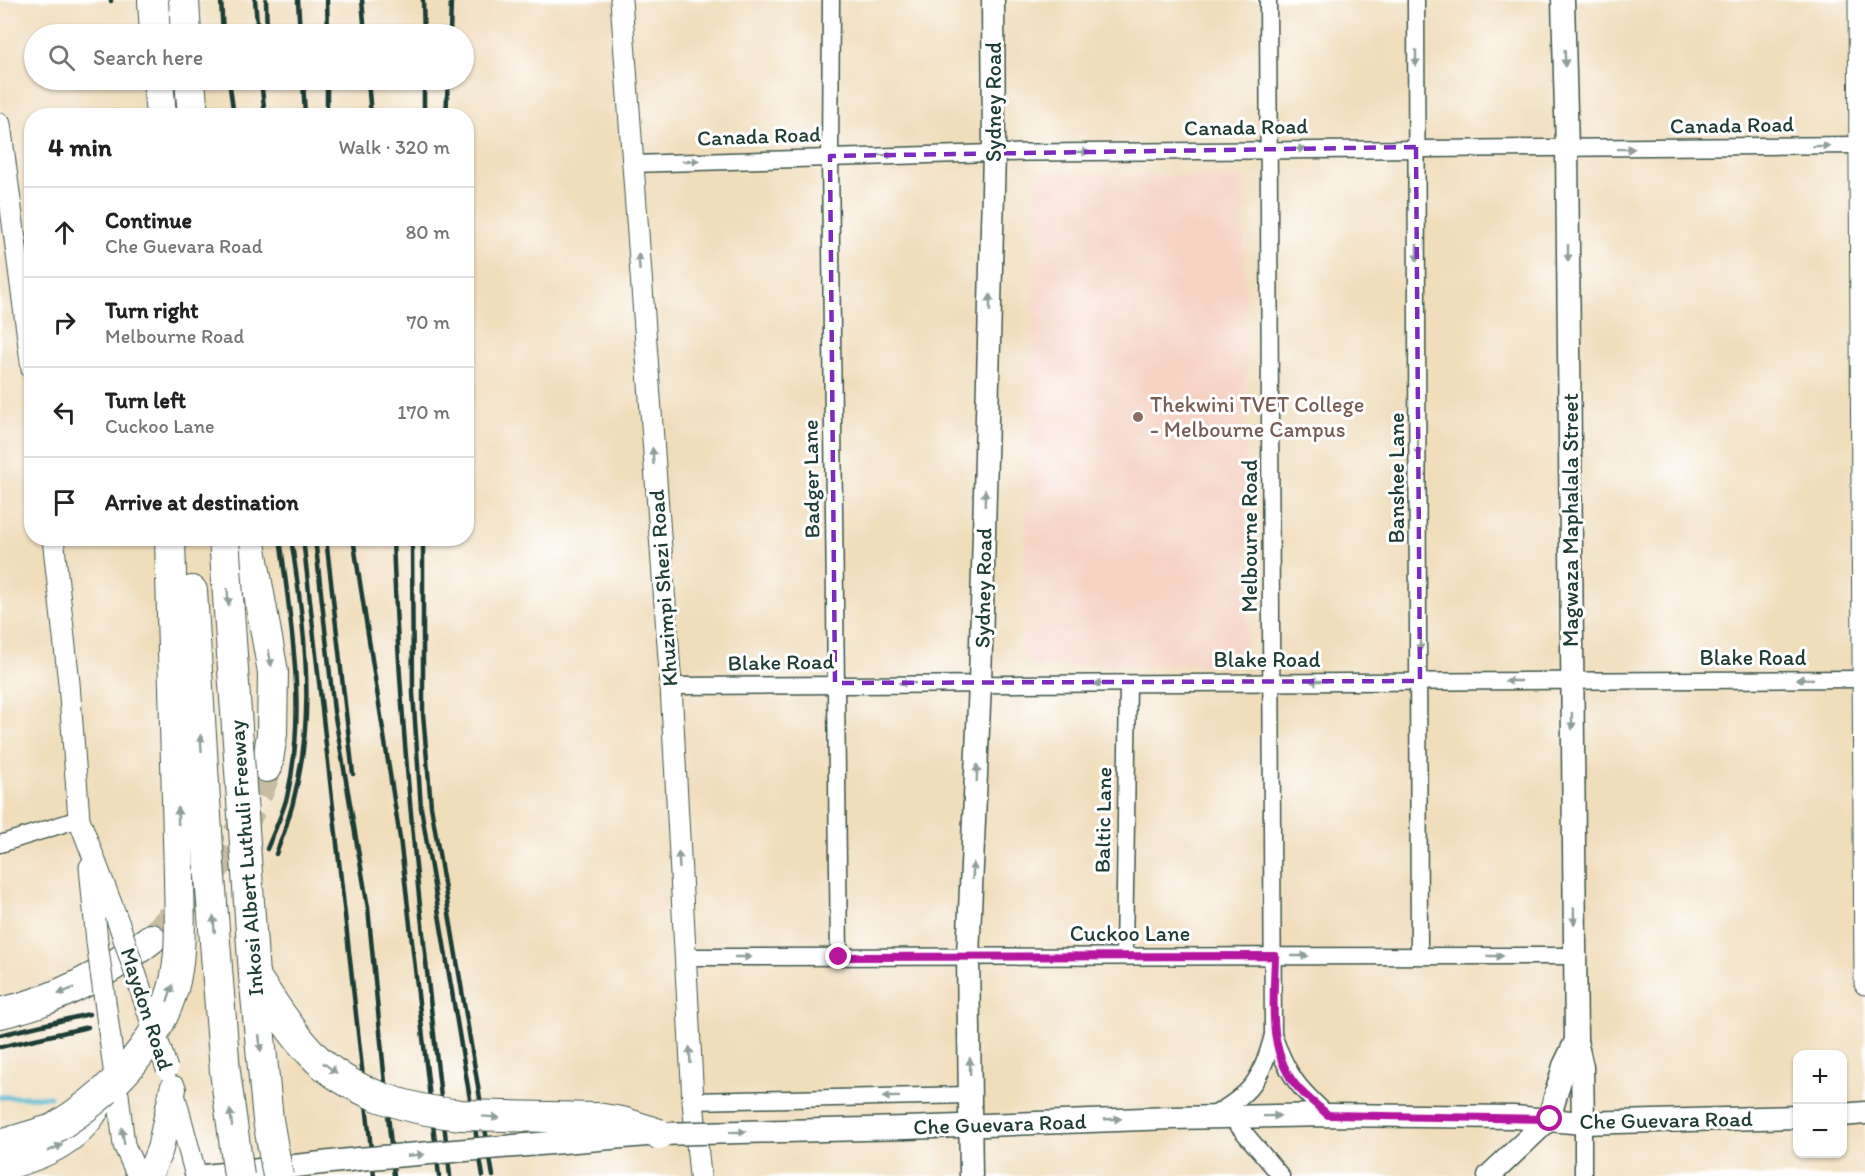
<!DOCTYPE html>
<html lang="en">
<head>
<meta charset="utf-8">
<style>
  :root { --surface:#fff; --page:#f6f6f6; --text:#222; --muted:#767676; --line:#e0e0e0 }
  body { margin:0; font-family:Itim,sans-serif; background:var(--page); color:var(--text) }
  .controls { position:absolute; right:18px; bottom:18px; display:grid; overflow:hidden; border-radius:12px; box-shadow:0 2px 4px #0004 }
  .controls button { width:54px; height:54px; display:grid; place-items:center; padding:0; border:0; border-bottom:2px solid var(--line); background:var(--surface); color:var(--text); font:30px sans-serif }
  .stop { position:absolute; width:18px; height:18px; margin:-14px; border:4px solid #b5179e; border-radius:50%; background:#fff }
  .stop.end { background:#b5179e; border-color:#fff; box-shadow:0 2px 6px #0008 }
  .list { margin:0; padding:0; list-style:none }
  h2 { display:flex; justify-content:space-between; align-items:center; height:78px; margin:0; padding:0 24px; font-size:26px }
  h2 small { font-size:20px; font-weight:400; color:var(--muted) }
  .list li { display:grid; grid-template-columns:39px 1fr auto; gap:18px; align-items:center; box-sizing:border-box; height:90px; padding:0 24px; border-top:2px solid var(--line) }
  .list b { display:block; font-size:22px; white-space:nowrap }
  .list p { margin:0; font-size:20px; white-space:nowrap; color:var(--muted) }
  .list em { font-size:20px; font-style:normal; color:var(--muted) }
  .icon { flex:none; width:33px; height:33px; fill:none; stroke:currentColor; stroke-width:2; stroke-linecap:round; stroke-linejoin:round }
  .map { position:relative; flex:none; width:1865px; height:1176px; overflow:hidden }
  .search { position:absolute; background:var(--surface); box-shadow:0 2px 4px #0004; left:24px; top:24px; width:450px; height:66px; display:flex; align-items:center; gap:15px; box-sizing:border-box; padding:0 21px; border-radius:33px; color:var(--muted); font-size:22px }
  .panel { position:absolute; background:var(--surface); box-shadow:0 2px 4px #0004; left:24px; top:108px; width:450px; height:438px; border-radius:24px }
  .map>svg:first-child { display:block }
  .built { fill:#f5d2c2 }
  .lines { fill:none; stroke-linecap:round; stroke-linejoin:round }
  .stream { stroke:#4db4cc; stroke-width:5 }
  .motorway-tunnel { stroke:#c6bda1; stroke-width:30; stroke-dasharray:30 15; stroke-linecap:butt }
  .minor-casing { stroke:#3e5548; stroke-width:19 }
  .tertiary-casing { stroke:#3e5548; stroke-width:23 }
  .secondary-casing { stroke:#3e5548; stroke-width:25 }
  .primary-casing { stroke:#3e5548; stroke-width:28 }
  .motorway-casing { stroke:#3e5548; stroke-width:32 }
  .minor { stroke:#fff; stroke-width:16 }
  .tertiary { stroke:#fff; stroke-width:21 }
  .secondary { stroke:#fff; stroke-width:22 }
  .primary { stroke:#fff; stroke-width:26 }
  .motorway { stroke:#fff; stroke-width:30 }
  .rail { stroke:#1f3d34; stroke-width:4.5 }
  .tertiary-bridge-casing { stroke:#3e5548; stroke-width:23; stroke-linecap:butt }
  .secondary-bridge-casing { stroke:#3e5548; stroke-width:25; stroke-linecap:butt }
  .motorway-bridge-casing { stroke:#3e5548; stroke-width:32; stroke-linecap:butt }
  .tertiary-bridge { stroke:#fff; stroke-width:21 }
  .secondary-bridge { stroke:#fff; stroke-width:22 }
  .motorway-bridge { stroke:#fff; stroke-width:30 }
  .oneway { fill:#8f9e9a }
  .route { stroke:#b5179e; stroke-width:8 }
  .marked { fill:none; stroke:#7b2cbf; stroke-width:4.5; stroke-dasharray:12 8; stroke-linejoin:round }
  .education-dot { fill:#8d6e63; stroke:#fff; stroke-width:2 }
  .labels { text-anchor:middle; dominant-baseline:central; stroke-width:6; stroke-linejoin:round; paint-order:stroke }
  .street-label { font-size:22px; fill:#1f3d34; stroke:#fff }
  .education-label { font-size:22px; fill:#785e54; stroke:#fff; text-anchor:start }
</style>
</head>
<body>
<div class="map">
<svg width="1865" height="1176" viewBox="0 0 1865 1176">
  <rect width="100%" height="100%" fill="#fff"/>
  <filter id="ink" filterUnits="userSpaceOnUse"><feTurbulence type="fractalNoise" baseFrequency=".0167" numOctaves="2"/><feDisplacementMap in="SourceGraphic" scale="12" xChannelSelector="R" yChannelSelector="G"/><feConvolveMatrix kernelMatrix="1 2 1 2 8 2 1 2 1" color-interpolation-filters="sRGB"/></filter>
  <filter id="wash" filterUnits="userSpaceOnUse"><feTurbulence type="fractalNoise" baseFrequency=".008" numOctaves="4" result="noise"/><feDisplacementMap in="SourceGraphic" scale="24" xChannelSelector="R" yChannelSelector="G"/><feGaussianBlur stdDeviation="1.35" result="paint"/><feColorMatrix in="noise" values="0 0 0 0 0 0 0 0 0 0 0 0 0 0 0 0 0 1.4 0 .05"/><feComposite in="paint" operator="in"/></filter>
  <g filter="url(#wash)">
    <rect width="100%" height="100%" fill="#f0ddbc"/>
    <!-- built -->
    <polygon class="built" points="1043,172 1244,178 1247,664 1034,666 1022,653 1037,181"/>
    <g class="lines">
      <!-- stream -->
      <polyline class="stream" points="0,1097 50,1097"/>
    </g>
  </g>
  <g filter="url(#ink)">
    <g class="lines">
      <!-- motorway-tunnel -->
      <path class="motorway-tunnel" d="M151 939C200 892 249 833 267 767"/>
      <!-- minor casing -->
      <g class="minor-casing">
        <g id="minor">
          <polyline points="831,0 830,156 839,957"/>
          <polyline points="1416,0 1419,955"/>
          <polyline points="632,164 994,153 1860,145"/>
          <polyline points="671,686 1863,679"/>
          <polyline points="0,844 79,819"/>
          <polyline points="1124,956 1128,684"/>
          <polyline points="685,957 1574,956"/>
          <path d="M1273 1035C1288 1075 1297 1087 1328 1115"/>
          <polyline points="693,1101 970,1095"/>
          <path d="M1210 1117C1252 1093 1261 1081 1273 1035L1268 0"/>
          <polyline points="1231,1117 1281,1176"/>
          <polyline points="1583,1123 1583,1176"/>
        </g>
      </g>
      <!-- tertiary casing -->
      <g class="tertiary-casing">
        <g id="tertiary">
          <polyline points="621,0 671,686 693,1101 700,1176"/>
          <polyline points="1859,0 1865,984"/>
          <polyline points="0,124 32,369"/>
          <polyline points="53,538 69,683 79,819 120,927"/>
          <polyline points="90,867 97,942"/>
          <polyline points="173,1090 196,1176"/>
          <polyline points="118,1094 124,1145 138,1176"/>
        </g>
      </g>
      <!-- secondary casing -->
      <g class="secondary-casing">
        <g id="secondary">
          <polyline points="1563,0 1567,150 1576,1041 1582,1067 1583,1123"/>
          <polyline points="1842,1115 1865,1113"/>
          <polyline points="906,1128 1171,1118 1328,1115 1514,1117 1583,1123 1798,1117"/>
          <polyline points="205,1176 358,1159"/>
          <polyline points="971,1176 968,956 980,683 994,153 993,0"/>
          <polyline points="1489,1176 1549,1119 1564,1066 1576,1041"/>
        </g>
      </g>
      <!-- primary casing -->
      <g class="primary-casing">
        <g id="primary">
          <path d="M0 1168C44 1157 85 1140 103 1096"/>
          <polyline points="149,1176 160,1149 173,1089"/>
        </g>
      </g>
      <!-- motorway casing -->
      <g class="motorway-casing">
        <g id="motorway">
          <polyline points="153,0 155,34"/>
          <polyline points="184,0 186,34"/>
          <polyline points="158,80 161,116"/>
          <polyline points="190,80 193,116"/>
          <polyline points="170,538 179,874"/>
          <polyline points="249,538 273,672 272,734 267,767"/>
          <polyline points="192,591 209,864"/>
          <path d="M0 1013C56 1001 106 974 151 939"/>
          <polyline points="0,1145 53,1129"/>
        </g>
      </g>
      <!-- minor -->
      <use href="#minor" class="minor"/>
      <!-- tertiary -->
      <use href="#tertiary" class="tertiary"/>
      <!-- secondary -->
      <use href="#secondary" class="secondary"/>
      <!-- primary -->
      <use href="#primary" class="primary"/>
      <!-- motorway -->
      <use href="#motorway" class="motorway"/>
      <!-- rail -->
      <g class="rail">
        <polyline points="111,0 111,1"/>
        <polyline points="221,0 223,34"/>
        <polyline points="255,0 258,34"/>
        <polyline points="266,0 267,34"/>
        <polyline points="298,0 300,34"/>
        <polyline points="327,0 328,34"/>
        <polyline points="362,0 365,34"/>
        <polyline points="423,0 424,34"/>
        <polyline points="450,34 451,0"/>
        <polyline points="229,80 234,116"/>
        <polyline points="261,80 265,116"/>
        <polyline points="303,80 305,116"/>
        <polyline points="368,80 371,116"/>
        <polyline points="327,116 327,80"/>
        <polyline points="424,116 424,80"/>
        <polyline points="446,116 448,80"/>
        <polyline points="303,538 374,1176"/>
        <polyline points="315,538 334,711 368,908 394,1176"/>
        <polyline points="326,538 353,774"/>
        <polyline points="353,538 400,838 439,1176"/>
        <path d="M393 538C400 752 426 964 450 1176"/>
        <polyline points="412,538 413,693 421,808 483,1176"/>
        <polyline points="423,538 423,714 431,806 493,1176"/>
        <path d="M267 849C274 832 282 815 287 797 307 712 291 624 280 538"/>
        <path d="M276 854C320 746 308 650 291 538"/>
        <polyline points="0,1035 89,1014"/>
        <polyline points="0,1047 88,1027"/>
      </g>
      <!-- tertiary-bridge casing -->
      <g class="tertiary-bridge-casing">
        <g id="tertiary-bridge">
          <polyline points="120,927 167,1069"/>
          <polyline points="97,942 117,1091"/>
        </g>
      </g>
      <!-- secondary-bridge casing -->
      <g class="secondary-bridge-casing">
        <polyline id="secondary-bridge" points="358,1159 659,1134 906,1128"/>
      </g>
      <!-- motorway-bridge casing -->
      <g class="motorway-bridge-casing">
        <g id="motorway-bridge">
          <polyline points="224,538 254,975 268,1120 278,1176"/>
          <polyline points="209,864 225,1072 239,1176"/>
          <path d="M254 975C272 1001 289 1030 311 1053 348 1093 409 1110 461 1115L597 1118 622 1122 659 1134"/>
          <path d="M53 1129C107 1096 154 1052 173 989 183 953 179 911 179 874"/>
        </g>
      </g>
      <!-- tertiary-bridge -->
      <use href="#tertiary-bridge" class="tertiary-bridge"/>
      <!-- secondary-bridge -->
      <use href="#secondary-bridge" class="secondary-bridge"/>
      <!-- motorway-bridge -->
      <use href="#motorway-bridge" class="motorway-bridge"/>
    </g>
    <!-- one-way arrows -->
    <defs><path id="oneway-solid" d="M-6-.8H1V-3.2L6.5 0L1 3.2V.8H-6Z" transform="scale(1.5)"/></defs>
    <g class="oneway">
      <use href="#oneway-solid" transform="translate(1416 58) rotate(90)"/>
      <use href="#oneway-solid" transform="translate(1565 58) rotate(88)"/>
      <use href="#oneway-solid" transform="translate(1821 146) rotate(-1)"/>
      <use href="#oneway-solid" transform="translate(1297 149) rotate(-1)"/>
      <use href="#oneway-solid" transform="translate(1626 149) rotate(-1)"/>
      <use href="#oneway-solid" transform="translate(1081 152) rotate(-1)"/>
      <use href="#oneway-solid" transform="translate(886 155) rotate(-1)"/>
      <use href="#oneway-solid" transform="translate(691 161) rotate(-2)"/>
      <use href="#oneway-solid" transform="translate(1417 253) rotate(90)"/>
      <use href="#oneway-solid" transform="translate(1568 253) rotate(90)"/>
      <use href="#oneway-solid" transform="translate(639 262) rotate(-94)"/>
      <use href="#oneway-solid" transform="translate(990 303) rotate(-89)"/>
      <use href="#oneway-solid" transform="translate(1418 448) rotate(90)"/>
      <use href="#oneway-solid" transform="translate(653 456) rotate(-94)"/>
      <use href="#oneway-solid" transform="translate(985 498) rotate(-89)"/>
      <use href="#oneway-solid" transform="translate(228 597) rotate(86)"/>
      <use href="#oneway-solid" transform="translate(1420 643) rotate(90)"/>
      <use href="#oneway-solid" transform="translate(270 658) rotate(80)"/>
      <use href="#oneway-solid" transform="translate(1805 679) rotate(180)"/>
      <use href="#oneway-solid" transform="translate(1318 681) rotate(-180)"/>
      <use href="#oneway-solid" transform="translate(1513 681) rotate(180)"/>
      <use href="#oneway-solid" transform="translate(907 683) rotate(180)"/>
      <use href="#oneway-solid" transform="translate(1102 684) rotate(-180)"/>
      <use href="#oneway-solid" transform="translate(1572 721) rotate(89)"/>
      <use href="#oneway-solid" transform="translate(201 743) rotate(-94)"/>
      <use href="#oneway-solid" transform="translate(977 773) rotate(-88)"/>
      <use href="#oneway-solid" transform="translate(178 816) rotate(-91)"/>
      <use href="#oneway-solid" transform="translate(679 860) rotate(-93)"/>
      <use href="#oneway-solid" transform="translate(973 871) rotate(-87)"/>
      <use href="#oneway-solid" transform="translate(1574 916) rotate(89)"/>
      <use href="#oneway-solid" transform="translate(214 924) rotate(-94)"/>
      <use href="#oneway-solid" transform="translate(1300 956)"/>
      <use href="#oneway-solid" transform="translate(1495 956)"/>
      <use href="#oneway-solid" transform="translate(743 957)"/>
      <use href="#oneway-solid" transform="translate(66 991) rotate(158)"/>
      <use href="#oneway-solid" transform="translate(170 993) rotate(-72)"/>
      <use href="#oneway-solid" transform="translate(260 1043) rotate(84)"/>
      <use href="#oneway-solid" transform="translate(690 1055) rotate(-93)"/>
      <use href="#oneway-solid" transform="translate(970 1066) rotate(-91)"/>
      <use href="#oneway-solid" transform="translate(330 1068) rotate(37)"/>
      <use href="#oneway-solid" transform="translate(891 1097) rotate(179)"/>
      <use href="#oneway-solid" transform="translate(1272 1116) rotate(-1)"/>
      <use href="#oneway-solid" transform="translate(491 1117) rotate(4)"/>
      <use href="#oneway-solid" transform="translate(231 1118) rotate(-97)"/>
      <use href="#oneway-solid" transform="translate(1113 1119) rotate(-2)"/>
      <use href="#oneway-solid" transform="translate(738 1132) rotate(-2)"/>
      <use href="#oneway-solid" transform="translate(123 1136) rotate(-99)"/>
      <use href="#oneway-solid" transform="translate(55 1148) rotate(-26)"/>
      <use href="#oneway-solid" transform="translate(416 1155) rotate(-5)"/>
    </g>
  </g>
  <g class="lines" filter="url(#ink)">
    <!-- route -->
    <path class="route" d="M839 957 1275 956C1274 1001 1266 1054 1300 1090 1309 1099 1319 1107 1328 1115L1550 1119"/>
  </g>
  <!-- marked area -->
  <path class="marked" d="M1416 147 1420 681 835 683 830 156Z"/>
  <!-- markers -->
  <circle class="education-dot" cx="1138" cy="417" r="6"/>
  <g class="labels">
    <!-- street labels -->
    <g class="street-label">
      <text transform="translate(993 102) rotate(-90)">Sydney Road</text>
      <text transform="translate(1732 125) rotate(-1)">Canada Road</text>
      <text transform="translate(1246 127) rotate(-1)">Canada Road</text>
      <text transform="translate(759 136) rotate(-2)">Canada Road</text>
      <text transform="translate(1396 478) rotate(-90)">Banshee Lane</text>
      <text transform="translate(811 479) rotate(-91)">Badger Lane</text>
      <text transform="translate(1570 520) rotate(-90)">Magwaza Maphalala Street</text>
      <text transform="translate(1249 536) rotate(-90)">Melbourne Road</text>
      <text transform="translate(663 588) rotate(-94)">Khuzimpi Shezi Road</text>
      <text transform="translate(983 588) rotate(-89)">Sydney Road</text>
      <text x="1753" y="657">Blake Road</text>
      <text x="1267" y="659">Blake Road</text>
      <text transform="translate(781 662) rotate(-1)">Blake Road</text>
      <text transform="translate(1103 820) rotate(-89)">Baltic Lane</text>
      <text transform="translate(246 858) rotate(-94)">Inkosi Albert Luthuli Freeway</text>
      <text x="1130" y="933">Cuckoo Lane</text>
      <text transform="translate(147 1009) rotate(72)">Maydon Road</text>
      <text transform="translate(1666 1120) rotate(-1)">Che Guevara Road</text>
      <text transform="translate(1000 1124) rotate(-2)">Che Guevara Road</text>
    </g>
    <!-- education labels -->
    <g class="education-label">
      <text x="1150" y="404">Thekwini TVET College<tspan x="1150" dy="25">- Melbourne Campus</tspan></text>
    </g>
  </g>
</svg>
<div class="controls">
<button>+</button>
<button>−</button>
</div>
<div class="stop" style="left:1550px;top:1119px"></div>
<div class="stop end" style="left:839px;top:957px"></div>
<div class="search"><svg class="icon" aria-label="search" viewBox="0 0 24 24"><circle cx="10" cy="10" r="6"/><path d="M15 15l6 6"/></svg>Search here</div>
<section class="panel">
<h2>4 min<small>Walk · 320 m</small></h2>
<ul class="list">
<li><svg class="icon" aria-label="ahead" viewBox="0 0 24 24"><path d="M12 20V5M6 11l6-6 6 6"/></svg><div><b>Continue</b><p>Che Guevara Road</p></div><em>80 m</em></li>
<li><svg class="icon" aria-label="right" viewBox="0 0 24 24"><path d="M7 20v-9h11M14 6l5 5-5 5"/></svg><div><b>Turn right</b><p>Melbourne Road</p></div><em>70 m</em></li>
<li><svg class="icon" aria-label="left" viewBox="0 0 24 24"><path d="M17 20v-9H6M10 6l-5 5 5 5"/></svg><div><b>Turn left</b><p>Cuckoo Lane</p></div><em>170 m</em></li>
<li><svg class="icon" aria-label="arrive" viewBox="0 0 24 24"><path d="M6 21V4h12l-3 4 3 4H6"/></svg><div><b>Arrive at destination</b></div></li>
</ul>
</section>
</div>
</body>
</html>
